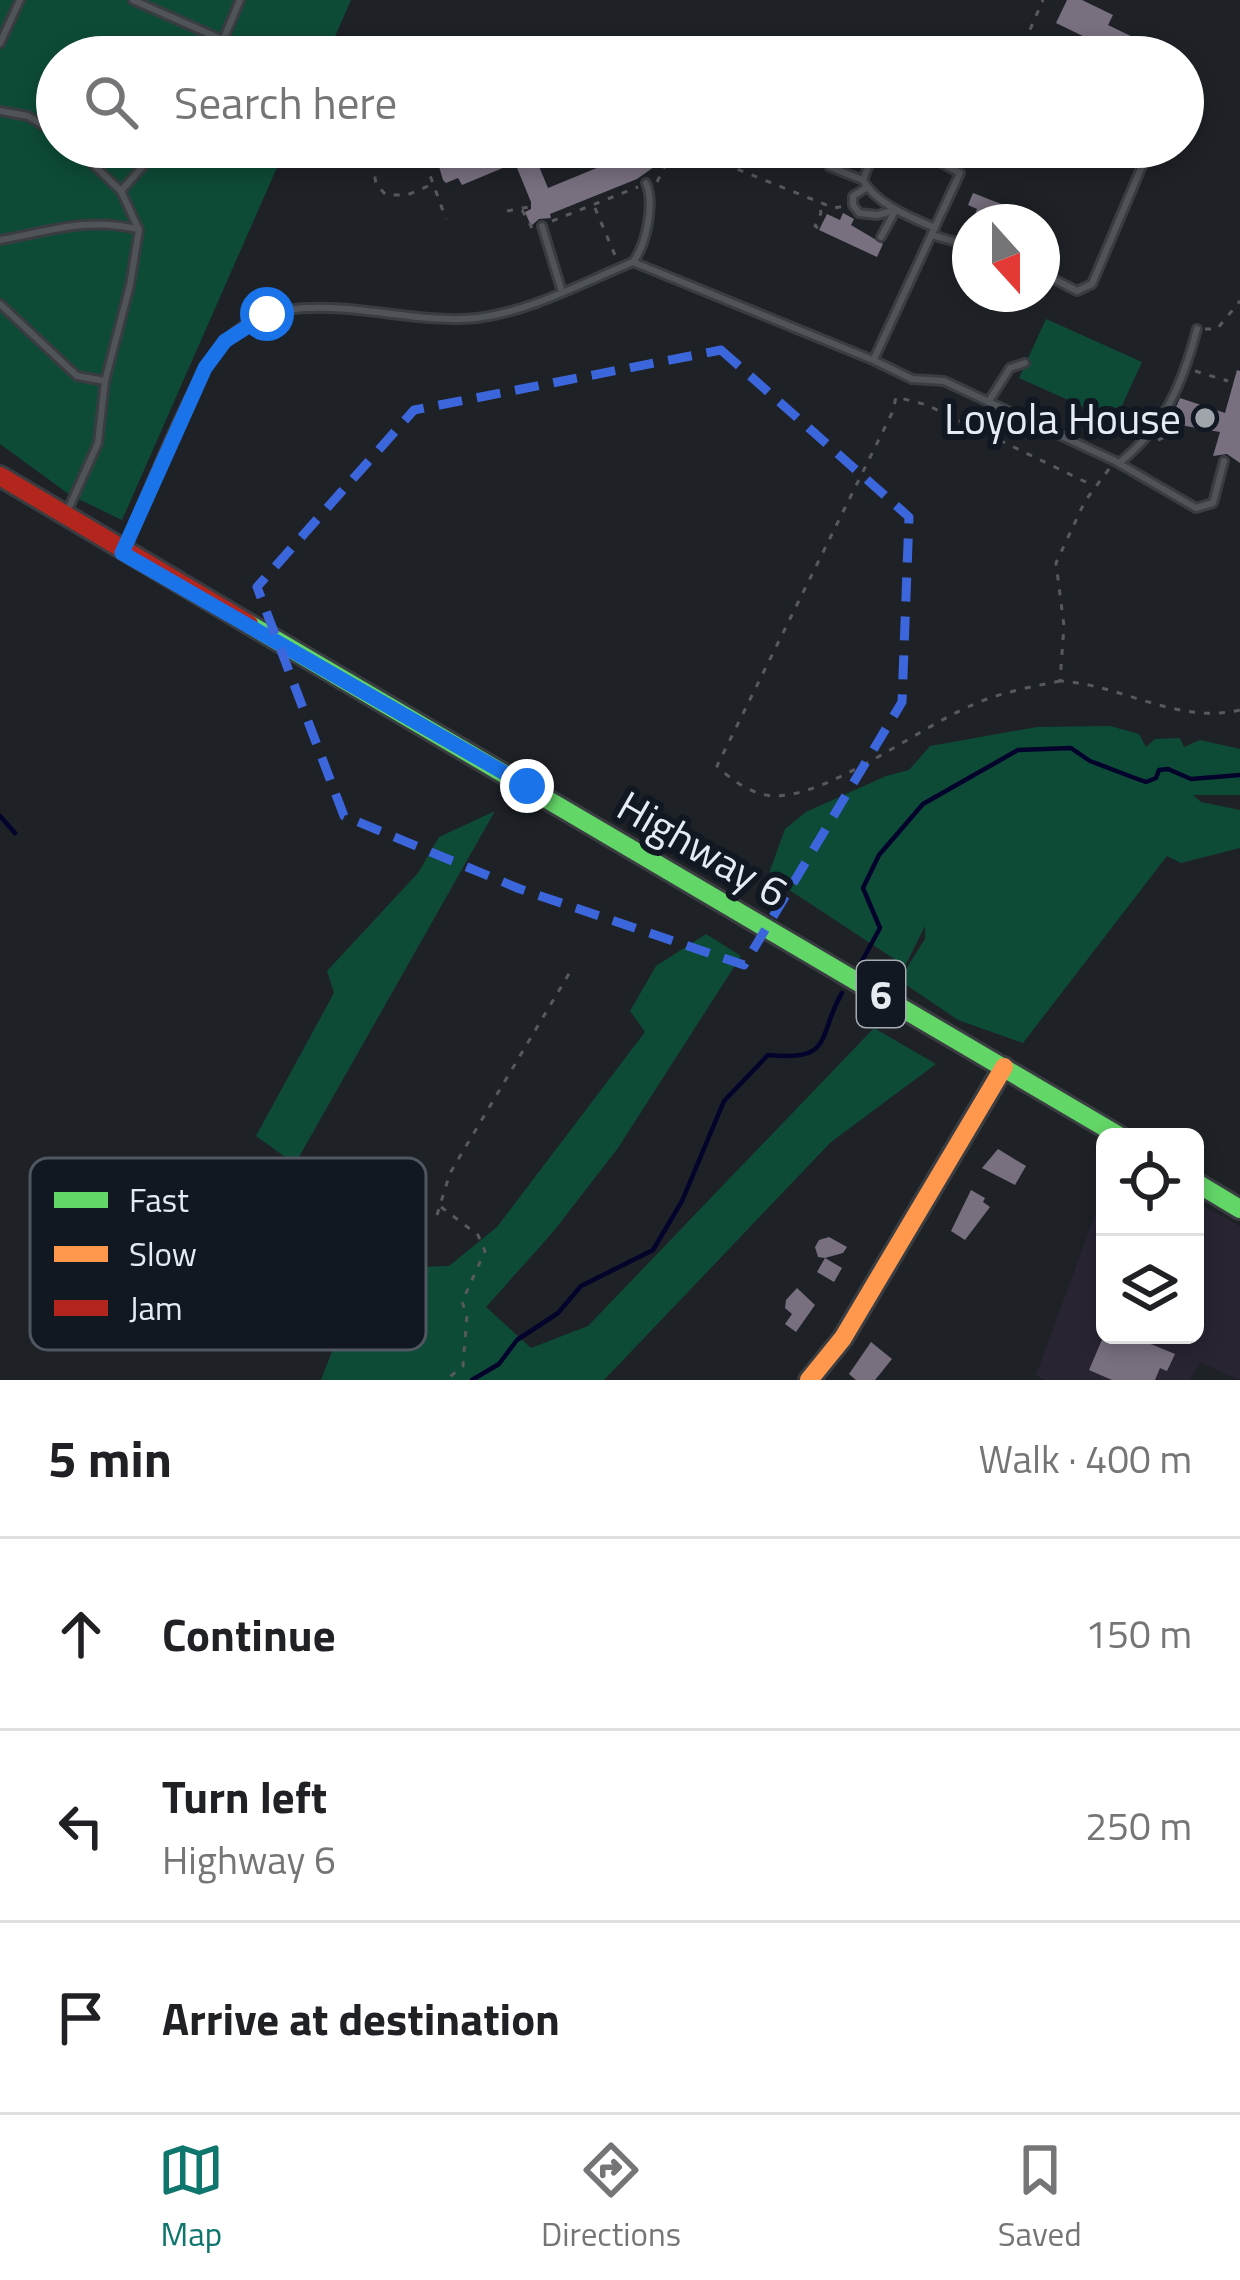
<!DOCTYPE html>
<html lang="en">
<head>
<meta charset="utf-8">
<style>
  :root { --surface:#fff; --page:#f6f6f6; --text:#202124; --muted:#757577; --line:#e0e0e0; --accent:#0f766e }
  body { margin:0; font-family:"Titillium Web",sans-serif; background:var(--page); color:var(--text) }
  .controls { position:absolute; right:36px; bottom:36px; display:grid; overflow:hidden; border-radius:18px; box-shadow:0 6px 18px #0003 }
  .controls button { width:108px; height:108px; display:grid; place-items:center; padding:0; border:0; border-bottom:3px solid var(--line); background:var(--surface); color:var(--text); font:60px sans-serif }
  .compass { position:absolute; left:952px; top:204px; width:108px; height:108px; border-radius:50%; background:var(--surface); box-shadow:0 6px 18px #0003; rotate:159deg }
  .stop { position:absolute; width:36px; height:36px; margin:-27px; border:9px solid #1a73e8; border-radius:50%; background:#fff }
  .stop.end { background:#1a73e8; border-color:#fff; box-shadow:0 3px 12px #0008 }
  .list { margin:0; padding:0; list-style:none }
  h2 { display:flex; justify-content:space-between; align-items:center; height:156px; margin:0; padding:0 48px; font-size:51px }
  h2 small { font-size:39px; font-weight:400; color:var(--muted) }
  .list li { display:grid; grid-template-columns:78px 1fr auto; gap:36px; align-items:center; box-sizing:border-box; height:192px; padding:0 48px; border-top:3px solid var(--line) }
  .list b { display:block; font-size:45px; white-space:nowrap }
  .list p { margin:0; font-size:39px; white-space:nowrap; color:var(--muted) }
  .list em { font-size:39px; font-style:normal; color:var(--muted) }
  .icon { flex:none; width:66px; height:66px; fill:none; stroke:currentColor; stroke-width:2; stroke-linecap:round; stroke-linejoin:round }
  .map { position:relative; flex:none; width:1240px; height:1380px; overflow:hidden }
  .search { position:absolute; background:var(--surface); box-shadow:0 6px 18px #0003; left:36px; right:36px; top:36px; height:132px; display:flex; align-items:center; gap:30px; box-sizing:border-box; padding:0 42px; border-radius:66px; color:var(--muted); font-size:45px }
  .sheet { height:732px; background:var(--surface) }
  nav { display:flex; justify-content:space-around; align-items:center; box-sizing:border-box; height:168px; border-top:3px solid var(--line); background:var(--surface); font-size:33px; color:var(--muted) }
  nav a { display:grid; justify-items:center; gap:6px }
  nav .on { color:var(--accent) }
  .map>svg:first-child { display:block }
  .industrial { fill:#292432 }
  .green { fill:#0d4b37 }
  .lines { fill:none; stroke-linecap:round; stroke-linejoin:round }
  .stream { stroke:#03032c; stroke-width:4.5 }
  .building { fill:#79707f }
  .lane-casing { stroke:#393c40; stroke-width:12 }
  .fast-casing { stroke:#393c40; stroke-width:24 }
  .slow-casing { stroke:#393c40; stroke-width:24 }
  .jam-casing { stroke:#393c40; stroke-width:24 }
  .path { stroke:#57595d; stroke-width:3; stroke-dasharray:6 9; stroke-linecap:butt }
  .lane { stroke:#505357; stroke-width:6 }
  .fast { stroke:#63d668; stroke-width:18 }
  .slow { stroke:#ff974d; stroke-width:18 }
  .jam { stroke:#b3261e; stroke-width:18 }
  .route { stroke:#1a73e8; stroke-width:15 }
  .marked { fill:none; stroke:#3b66dc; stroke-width:9; stroke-dasharray:24 15; stroke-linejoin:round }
  .poi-dot { fill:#a0a5ab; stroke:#111821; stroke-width:4.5 }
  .labels { text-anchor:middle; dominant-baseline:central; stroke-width:12; stroke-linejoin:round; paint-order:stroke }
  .shield { fill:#111821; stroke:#a6acb3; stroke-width:3 }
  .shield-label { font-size:39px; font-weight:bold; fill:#e6ebf2 }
  .poi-label { font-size:42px; fill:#e6ebf2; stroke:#111821; text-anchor:end }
  .street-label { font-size:42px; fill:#e6ebf2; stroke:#111821 }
  .key { fill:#111821; stroke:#515760; stroke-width:3 }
  .key-label { font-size:33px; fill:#e6ebf2 }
</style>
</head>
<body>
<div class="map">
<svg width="1240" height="1380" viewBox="0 0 1240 1380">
  <rect width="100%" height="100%" fill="#1e2227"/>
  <!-- industrial -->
  <polygon class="industrial" points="1105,1188 1105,1335 1195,1335 1195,1202 1240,1226 1240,1380 1200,1362 1189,1380 1046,1380 1036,1375"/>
  <!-- green -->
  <g class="green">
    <polygon points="0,0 351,0 326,57 57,57 57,147 286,147 122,520 70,495 0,444"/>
    <polygon points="1046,319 1142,362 1115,421 1019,378"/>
    <polygon points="1110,726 1139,734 1146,747 1155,739 1180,738 1184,747 1200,740 1240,749 1240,795 1193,795 1201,802 1240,810 1240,848 1181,863 1167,856 1023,1043 958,1020 899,980 925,939 925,926 905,966 768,876 785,829 806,812 886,776 909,770 930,746 1037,727"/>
    <polygon points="495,811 295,1164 256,1136 334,993 327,971 418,873 439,837"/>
    <polygon points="706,934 741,956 618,1148 553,1232 486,1307 531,1348 588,1326 874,1028 936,1064 831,1142 604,1380 321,1380 350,1305 385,1268 449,1266 497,1227 645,1032 630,1011 656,966"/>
  </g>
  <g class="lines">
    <!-- stream -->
    <g class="stream">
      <polyline points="0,816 15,833"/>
      <polyline points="862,961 880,928 863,888 879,855 923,804 1018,750 1071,748 1090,761 1132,777 1146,782 1156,778 1159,770 1168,769 1191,779 1240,775"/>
      <path d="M472 1380 499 1364 517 1340 558 1313 581 1286 653 1250 682 1201 724 1101 768 1055C835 1062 817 1035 842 993"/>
    </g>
  </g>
  <!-- building -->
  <g class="building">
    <polygon points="1067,0 1082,0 1113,15 1108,25 1139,40 1131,57 1085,57 1093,41 1056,23"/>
    <polygon points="478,147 531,147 548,188 616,160 611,147 633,147 637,157 656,149 661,162 637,179 550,214 551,218 539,219 531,226 525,212 531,209 531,202 515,163 462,185 458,178 446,183 443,180 438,163"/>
    <polygon points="973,193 1009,207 1003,222 972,222 977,209 968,205"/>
    <polygon points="843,213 854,219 851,225 883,244 877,257 819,230 827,214 840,220"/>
    <polygon points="1237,370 1240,371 1240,463 1227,454 1213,456 1220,432 1169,423 1180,398 1225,413"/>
    <polygon points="998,1149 1026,1166 1015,1185 982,1168"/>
    <polygon points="971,1190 985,1198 983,1202 990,1207 965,1240 951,1231"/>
    <polygon points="829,1237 847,1247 843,1253 825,1258 842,1268 834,1282 817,1272 825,1258 818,1257 815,1247 819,1240"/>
    <polygon points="797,1288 815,1305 796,1332 785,1324 792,1314 785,1308 786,1300"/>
    <polygon points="1104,1335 1143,1335 1141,1340 1175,1354 1167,1371 1160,1368 1155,1380 1112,1380 1089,1370"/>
    <polygon points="871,1342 892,1359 875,1380 856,1380 849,1374"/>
  </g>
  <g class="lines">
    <!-- lane casing -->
    <g class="lane-casing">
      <g id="lane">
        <polyline points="133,0 223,40"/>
        <polyline points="0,43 20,0"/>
        <polyline points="216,57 240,0"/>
        <polyline points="0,111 28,116 57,134"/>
        <polyline points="791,149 808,147"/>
        <path d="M863 180 870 162 837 149 830 167 863 180C876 204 910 217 935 228"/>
        <polyline points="866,188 853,196 853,205 859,213 877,215 896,210"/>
        <polyline points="121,191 160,147"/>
        <polyline points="542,226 562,292"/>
        <polyline points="932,235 970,246"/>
        <polyline points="881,237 894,213"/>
        <path d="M0 240C51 231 85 217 138 229"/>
        <path d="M633 262C646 245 655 204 646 183"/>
        <polyline points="1042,273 1077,291 1092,284 1150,147"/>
        <polyline points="0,304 77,376 105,381"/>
        <polyline points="874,359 960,173 911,147"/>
        <polyline points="989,401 1010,368 1025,363"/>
        <path d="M1119 463C1165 426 1182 385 1197 329"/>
        <polyline points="67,512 98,443 105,381 130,285 139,230 121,191 75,147"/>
        <path d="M126 544C147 494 193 372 228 338 292 278 398 327 477 318 532 311 582 283 633 262L873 360 912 379 944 381 1115 461 1196 508 1213 503 1224 461"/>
      </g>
    </g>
    <!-- fast casing -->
    <g class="fast-casing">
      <g id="fast">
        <polyline points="249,624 1121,1137"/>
        <polyline points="1195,1182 1240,1209"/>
      </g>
    </g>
    <!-- slow casing -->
    <g class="slow-casing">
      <polyline id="slow" points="809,1380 843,1338 1004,1067"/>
    </g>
    <!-- jam casing -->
    <g class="jam-casing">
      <polyline id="jam" points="0,476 249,624"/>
    </g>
    <!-- path -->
    <g class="path">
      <polyline points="1018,57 1043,0"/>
      <polyline points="370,147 376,184 386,195 407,195 433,184"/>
      <polyline points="428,147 427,167 446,219"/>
      <polyline points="636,147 637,153 651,147"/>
      <polyline points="682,147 834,208 845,206"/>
      <polyline points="429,162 450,157"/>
      <polyline points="657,182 665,166 658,147"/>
      <polyline points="595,208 617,260"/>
      <polyline points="522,210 532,228"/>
      <polyline points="507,211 529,207"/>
      <polyline points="552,221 638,187"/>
      <polyline points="818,228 815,226 821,213 819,204"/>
      <polyline points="1205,329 1217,329 1240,301"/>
      <polyline points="1195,371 1228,381"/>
      <polyline points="1158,440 1170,435 1183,439 1171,430"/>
      <path d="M1109 469 1085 501 1056 563 1064 626 1060 681C1120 684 1178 725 1240 710"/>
      <path d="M1060 681C1030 687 998 693 970 706 919 728 828 797 774 796 752 795 731 780 717 766L893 411 896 397 927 405 1094 486"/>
      <polyline points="441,1207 478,1235 485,1251 462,1302 467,1315 463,1366 446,1380"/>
      <polyline points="437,1215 450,1173 573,967"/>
    </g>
    <!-- lane -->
    <use href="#lane" class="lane"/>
    <!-- fast -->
    <use href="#fast" class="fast"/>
    <!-- slow -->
    <use href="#slow" class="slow"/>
    <!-- jam -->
    <use href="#jam" class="jam"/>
  </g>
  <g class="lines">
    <!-- route -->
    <polyline class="route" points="267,314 225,341 205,368 122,553 527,786"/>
  </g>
  <!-- marked area -->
  <path class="marked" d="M721 350 909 517 902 702 744 965 520 889 344 816 257 587 414 410Z"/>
  <!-- markers -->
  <circle class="poi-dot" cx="1205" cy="418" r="12"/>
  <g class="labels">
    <!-- shield labels -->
    <rect class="shield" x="857" y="961" width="48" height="66" rx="9"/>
    <g class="shield-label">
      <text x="881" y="994">6</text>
    </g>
    <!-- poi labels -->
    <g class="poi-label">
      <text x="1181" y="418">Loyola House</text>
    </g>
    <!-- street labels -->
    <g class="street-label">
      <text transform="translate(703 848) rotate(30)">Highway 6</text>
    </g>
  </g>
  <!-- legend -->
  <rect x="30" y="1158" width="396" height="192" rx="18" class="key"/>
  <rect x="54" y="1192" width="54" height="16" fill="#63d668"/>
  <rect x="54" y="1246" width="54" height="16" fill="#ff974d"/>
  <rect x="54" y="1300" width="54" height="16" fill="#b3261e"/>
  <g class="key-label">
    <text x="129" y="1212">Fast</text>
    <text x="129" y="1266">Slow</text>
    <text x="129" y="1320">Jam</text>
  </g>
</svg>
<div class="controls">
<button><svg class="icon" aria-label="locate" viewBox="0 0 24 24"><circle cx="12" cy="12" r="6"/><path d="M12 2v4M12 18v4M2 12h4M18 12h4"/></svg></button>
<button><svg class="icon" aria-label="layers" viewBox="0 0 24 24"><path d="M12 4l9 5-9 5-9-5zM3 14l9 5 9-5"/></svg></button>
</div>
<svg class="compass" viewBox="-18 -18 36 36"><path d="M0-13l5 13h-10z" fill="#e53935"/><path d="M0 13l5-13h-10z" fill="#757577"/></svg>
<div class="stop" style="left:267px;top:314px"></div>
<div class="stop end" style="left:527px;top:786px"></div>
<div class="search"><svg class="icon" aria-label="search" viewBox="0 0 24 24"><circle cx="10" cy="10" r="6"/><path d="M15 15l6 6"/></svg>Search here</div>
</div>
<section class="sheet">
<h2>5 min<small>Walk · 400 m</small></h2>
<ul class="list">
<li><svg class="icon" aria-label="ahead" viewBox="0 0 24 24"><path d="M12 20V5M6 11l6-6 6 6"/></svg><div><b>Continue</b></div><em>150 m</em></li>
<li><svg class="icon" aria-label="left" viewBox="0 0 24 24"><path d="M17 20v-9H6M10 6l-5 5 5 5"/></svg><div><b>Turn left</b><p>Highway 6</p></div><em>250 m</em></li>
<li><svg class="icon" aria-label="arrive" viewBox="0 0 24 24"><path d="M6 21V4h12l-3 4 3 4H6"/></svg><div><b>Arrive at destination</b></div></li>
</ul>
</section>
<nav>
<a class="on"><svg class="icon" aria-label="map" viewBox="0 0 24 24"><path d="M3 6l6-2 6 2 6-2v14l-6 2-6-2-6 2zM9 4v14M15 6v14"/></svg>Map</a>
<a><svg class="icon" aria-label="directions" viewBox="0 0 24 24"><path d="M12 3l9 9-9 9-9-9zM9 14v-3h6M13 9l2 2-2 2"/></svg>Directions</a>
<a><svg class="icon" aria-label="saved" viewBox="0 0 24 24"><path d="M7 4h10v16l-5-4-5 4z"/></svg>Saved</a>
</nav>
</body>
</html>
